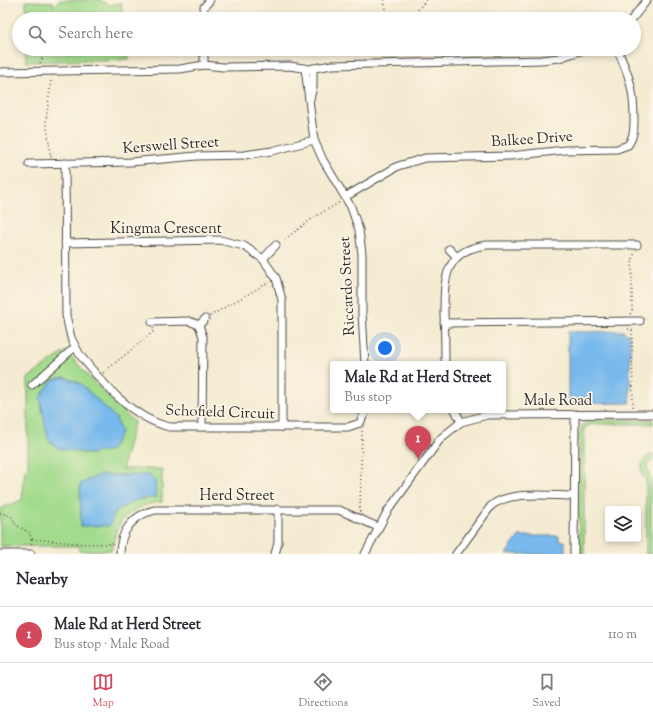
<!DOCTYPE html>
<html lang="en">
<head>
<meta charset="utf-8">
<style>
  :root { --surface:#fff; --page:#f2f2f3; --text:#2b2b33; --muted:#7c7c81; --line:#e1e1e2; --accent:#d1495b }
  body { margin:0; font-family:"Sorts Mill Goudy",serif; background:var(--page); color:var(--text) }
  .controls { position:absolute; right:12px; bottom:12px; display:grid; overflow:hidden; border-radius:4px; box-shadow:0 2px 6px #0003 }
  .controls button { width:36px; height:36px; display:grid; place-items:center; padding:0; border:0; border-bottom:1px solid var(--line); background:var(--surface); color:var(--text); font:20px sans-serif }
  .you { position:absolute; left:385px; top:348px; width:14px; height:14px; margin:-10px; border:3px solid #fff; border-radius:50%; background:#1a73e8; box-shadow:0 0 0 6px #1a73e833 }
  .badge { display:grid; place-items:center; width:26px; height:26px; border-radius:50%; background:var(--accent); color:#fff; font-size:13px; font-weight:700 }
  .pin { position:absolute; translate:-50% -33px; filter:drop-shadow(0 1px 2px #0008) }
  .pin::after { content:''; position:absolute; top:21px; width:14px; height:12px; background:inherit; clip-path:polygon(0 0,100% 0,50% 100%) }
  .popup { position:absolute; left:330px; top:361px; width:176px; height:52px; box-sizing:border-box; display:grid; place-content:center; border-radius:4px; background:var(--surface); filter:drop-shadow(0 1px 3px #0005); font-size:13px; white-space:nowrap; color:var(--muted) }
  .popup b { font-size:15px; color:var(--text) }
  .popup::after { content:''; position:absolute; left:50%; top:100%; margin-left:-8px; border:8px solid transparent; border-top-color:var(--surface) }
  .list { margin:0; padding:0; list-style:none }
  h2 { display:flex; justify-content:space-between; align-items:center; height:52px; margin:0; padding:0 16px; font-size:17px }
  h2 small { font-size:13px; font-weight:400; color:var(--muted) }
  .list li { display:grid; grid-template-columns:26px 1fr auto; gap:12px; align-items:center; box-sizing:border-box; height:56px; padding:0 16px; border-top:1px solid var(--line) }
  .list b { display:block; font-size:15px; white-space:nowrap }
  .list p { margin:0; font-size:13px; white-space:nowrap; color:var(--muted) }
  .list em { font-size:13px; font-style:normal; color:var(--muted) }
  .icon { flex:none; width:22px; height:22px; fill:none; stroke:currentColor; stroke-width:2; stroke-linecap:round; stroke-linejoin:round }
  .map { position:relative; flex:none; width:653px; height:554px; overflow:hidden }
  .search { position:absolute; background:var(--surface); box-shadow:0 2px 6px #0003; left:12px; right:12px; top:12px; height:44px; display:flex; align-items:center; gap:10px; box-sizing:border-box; padding:0 14px; border-radius:22px; color:var(--muted); font-size:15px }
  .sheet { height:108px; background:var(--surface) }
  nav { display:flex; justify-content:space-around; align-items:center; box-sizing:border-box; height:56px; border-top:1px solid var(--line); background:var(--surface); font-size:11px; color:var(--muted) }
  nav a { display:grid; justify-items:center; gap:2px }
  nav .on { color:var(--accent) }
  .map>svg:first-child { display:block }
  .green { fill:#a3db8d; stroke:#67835c }
  .water { fill:#77b9ec; stroke:#51728c }
  .lines { fill:none; stroke-linecap:round; stroke-linejoin:round }
  .minor-casing { stroke:#494844; stroke-width:9 }
  .path { stroke:#494844; stroke-width:1.5; stroke-dasharray:1 3; stroke-linecap:butt }
  .minor { stroke:#fff; stroke-width:7 }
  .labels { text-anchor:middle; dominant-baseline:central; stroke-width:3.5; stroke-linejoin:round; paint-order:stroke }
  .street-label { font-size:15px; fill:#2b2b2b; stroke:#fcf5e5 }
</style>
</head>
<body>
<div class="map">
<svg width="653" height="554" viewBox="0 0 653 554">
  <rect width="100%" height="100%" fill="#fcf5e5"/>
  <filter id="ink" filterUnits="userSpaceOnUse"><feTurbulence type="fractalNoise" baseFrequency=".025" numOctaves="2"/><feDisplacementMap in="SourceGraphic" scale="8" xChannelSelector="R" yChannelSelector="G"/><feConvolveMatrix kernelMatrix="1 2 1 2 8 2 1 2 1" color-interpolation-filters="sRGB"/></filter>
  <filter id="wash" filterUnits="userSpaceOnUse"><feTurbulence type="fractalNoise" baseFrequency=".012" numOctaves="4" result="noise"/><feDisplacementMap in="SourceGraphic" scale="16" xChannelSelector="R" yChannelSelector="G"/><feGaussianBlur stdDeviation="0.9" result="paint"/><feColorMatrix in="noise" values="0 0 0 0 0 0 0 0 0 0 0 0 0 0 0 0 0 1.4 0 .05"/><feComposite in="paint" operator="in"/></filter>
  <g filter="url(#wash)">
    <rect width="100%" height="100%" fill="#f4ebd2"/>
    <!-- green -->
    <g class="green">
      <polygon points="59,0 100,0 109,5 121,3 123,19 26,19 26,1 53,2 53,6"/>
      <polygon points="26,49 128,49 129,59 26,62"/>
      <path d="M66 351 90 378 134 422 122 469H162V502C145 503 124 512 117 529 114 536 114 543 111 550L79 551V546H0V509L22 500 25 470 28 469V378Z"/>
      <polygon points="590,420 653,420 653,424 596,424 590,425 584,429 584,554 579,554 579,435 582,425"/>
      <polygon points="650,454 653,454 653,459 648,463 647,469 651,479 651,554 646,554 646,479 642,475 642,463"/>
    </g>
    <!-- water -->
    <g class="water">
      <polygon points="624,331 630,337 630,403 568,404 568,332"/>
      <polygon points="64,377 80,383 116,418 121,433 111,450 89,454 57,448 48,439 40,397 52,380"/>
      <polygon points="99,475 149,475 155,481 156,497 137,500 116,511 109,526 81,526 80,484"/>
      <polygon points="519,536 559,536 559,541 565,541 565,554 506,554"/>
    </g>
  </g>
  <g filter="url(#ink)">
    <g class="lines">
      <!-- minor casing -->
      <g class="minor-casing">
        <g id="minor">
          <polyline points="203,19 204,7 210,0"/>
          <polyline points="632,19 647,0"/>
          <polyline points="204,49 204,65"/>
          <polyline points="305,68 314,140 323,160 351,207 359,230 362,254 362,313 365,364"/>
          <polyline points="0,72 180,69 204,65 223,67 290,66 309,69 332,65 541,60 559,58 586,49"/>
          <polyline points="310,99 313,87 313,68"/>
          <path d="M65 163 66 315 71 338 80 355C104 385 131 417 169 427H348L360 423 366 410"/>
          <polyline points="29,164 130,162 197,156 244,155 272,151 314,140"/>
          <path d="M345 197 398 166 425 158 510 156 565 150 617 149 628 145C634 137 634 128 634 118 634 90 629 74 617 49"/>
          <polyline points="65,243 220,240 244,246 263,259 276,245"/>
          <polyline points="449,249 457,257"/>
          <polyline points="263,259 276,278 282,300 282,427"/>
          <polyline points="152,322 189,321 199,325"/>
          <polyline points="444,323 640,321"/>
          <path d="M445 364C445 347 445 331 444 314 444 279 444 250 487 245H637"/>
          <polyline points="32,385 75,347"/>
          <polyline points="455,410 461,422"/>
          <polyline points="202,427 203,337 199,325 205,319"/>
          <polyline points="1,554 31,554"/>
          <path d="M120 554C120 531 133 515 155 510H339L378 527"/>
          <polyline points="275,554 278,543 278,509"/>
          <polyline points="365,554 387,512 441,438 461,422 487,415 653,414"/>
          <path d="M456 554 491 506C510 490 550 496 574 496"/>
          <polyline points="574,554 575,414"/>
        </g>
      </g>
      <!-- path -->
      <g class="path">
        <polyline points="384,0 388,19"/>
        <polyline points="410,19 426,0"/>
        <polyline points="380,56 386,49"/>
        <polyline points="40,63 47,49"/>
        <polyline points="51,81 46,120 51,158"/>
        <polyline points="285,239 313,218 340,202"/>
        <polyline points="630,314 632,312 632,263 635,251"/>
        <polyline points="210,316 269,282"/>
        <polyline points="628,329 632,330 633,407"/>
        <polyline points="103,373 154,331 153,328"/>
        <polyline points="360,512 362,431"/>
        <polyline points="0,513 11,516 16,525 30,533 32,547"/>
        <polyline points="32,539 85,544 114,544"/>
      </g>
      <!-- minor -->
      <use href="#minor" class="minor"/>
    </g>
  </g>
  <g class="labels">
    <!-- street labels -->
    <g class="street-label">
      <text transform="translate(532 140) rotate(-4)">Balkee Drive</text>
      <text transform="translate(171 146) rotate(-4)">Kerswell Street</text>
      <text x="166" y="229">Kingma Crescent</text>
      <text transform="translate(348 286) rotate(-93)">Riccardo Street</text>
      <text x="558" y="401">Male Road</text>
      <text transform="translate(220 413) rotate(2)">Schofield Circuit</text>
      <text x="237" y="496">Herd Street</text>
    </g>
  </g>
</svg>
<div class="controls">
<button><svg class="icon" aria-label="layers" viewBox="0 0 24 24"><path d="M12 4l9 5-9 5-9-5zM3 14l9 5 9-5"/></svg></button>
</div>
<div class="you"></div>
<div class="pin badge" style="left:418px;top:459px">1</div>
<div class="popup"><b>Male Rd at Herd Street</b>Bus stop</div>
<div class="search"><svg class="icon" aria-label="search" viewBox="0 0 24 24"><circle cx="10" cy="10" r="6"/><path d="M15 15l6 6"/></svg>Search here</div>
</div>
<section class="sheet">
<h2>Nearby<small></small></h2>
<ul class="list">
<li><span class="badge">1</span><div><b>Male Rd at Herd Street</b><p>Bus stop · Male Road</p></div><em>110 m</em></li>
</ul>
</section>
<nav>
<a class="on"><svg class="icon" aria-label="map" viewBox="0 0 24 24"><path d="M3 6l6-2 6 2 6-2v14l-6 2-6-2-6 2zM9 4v14M15 6v14"/></svg>Map</a>
<a><svg class="icon" aria-label="directions" viewBox="0 0 24 24"><path d="M12 3l9 9-9 9-9-9zM9 14v-3h6M13 9l2 2-2 2"/></svg>Directions</a>
<a><svg class="icon" aria-label="saved" viewBox="0 0 24 24"><path d="M7 4h10v16l-5-4-5 4z"/></svg>Saved</a>
</nav>
</body>
</html>
